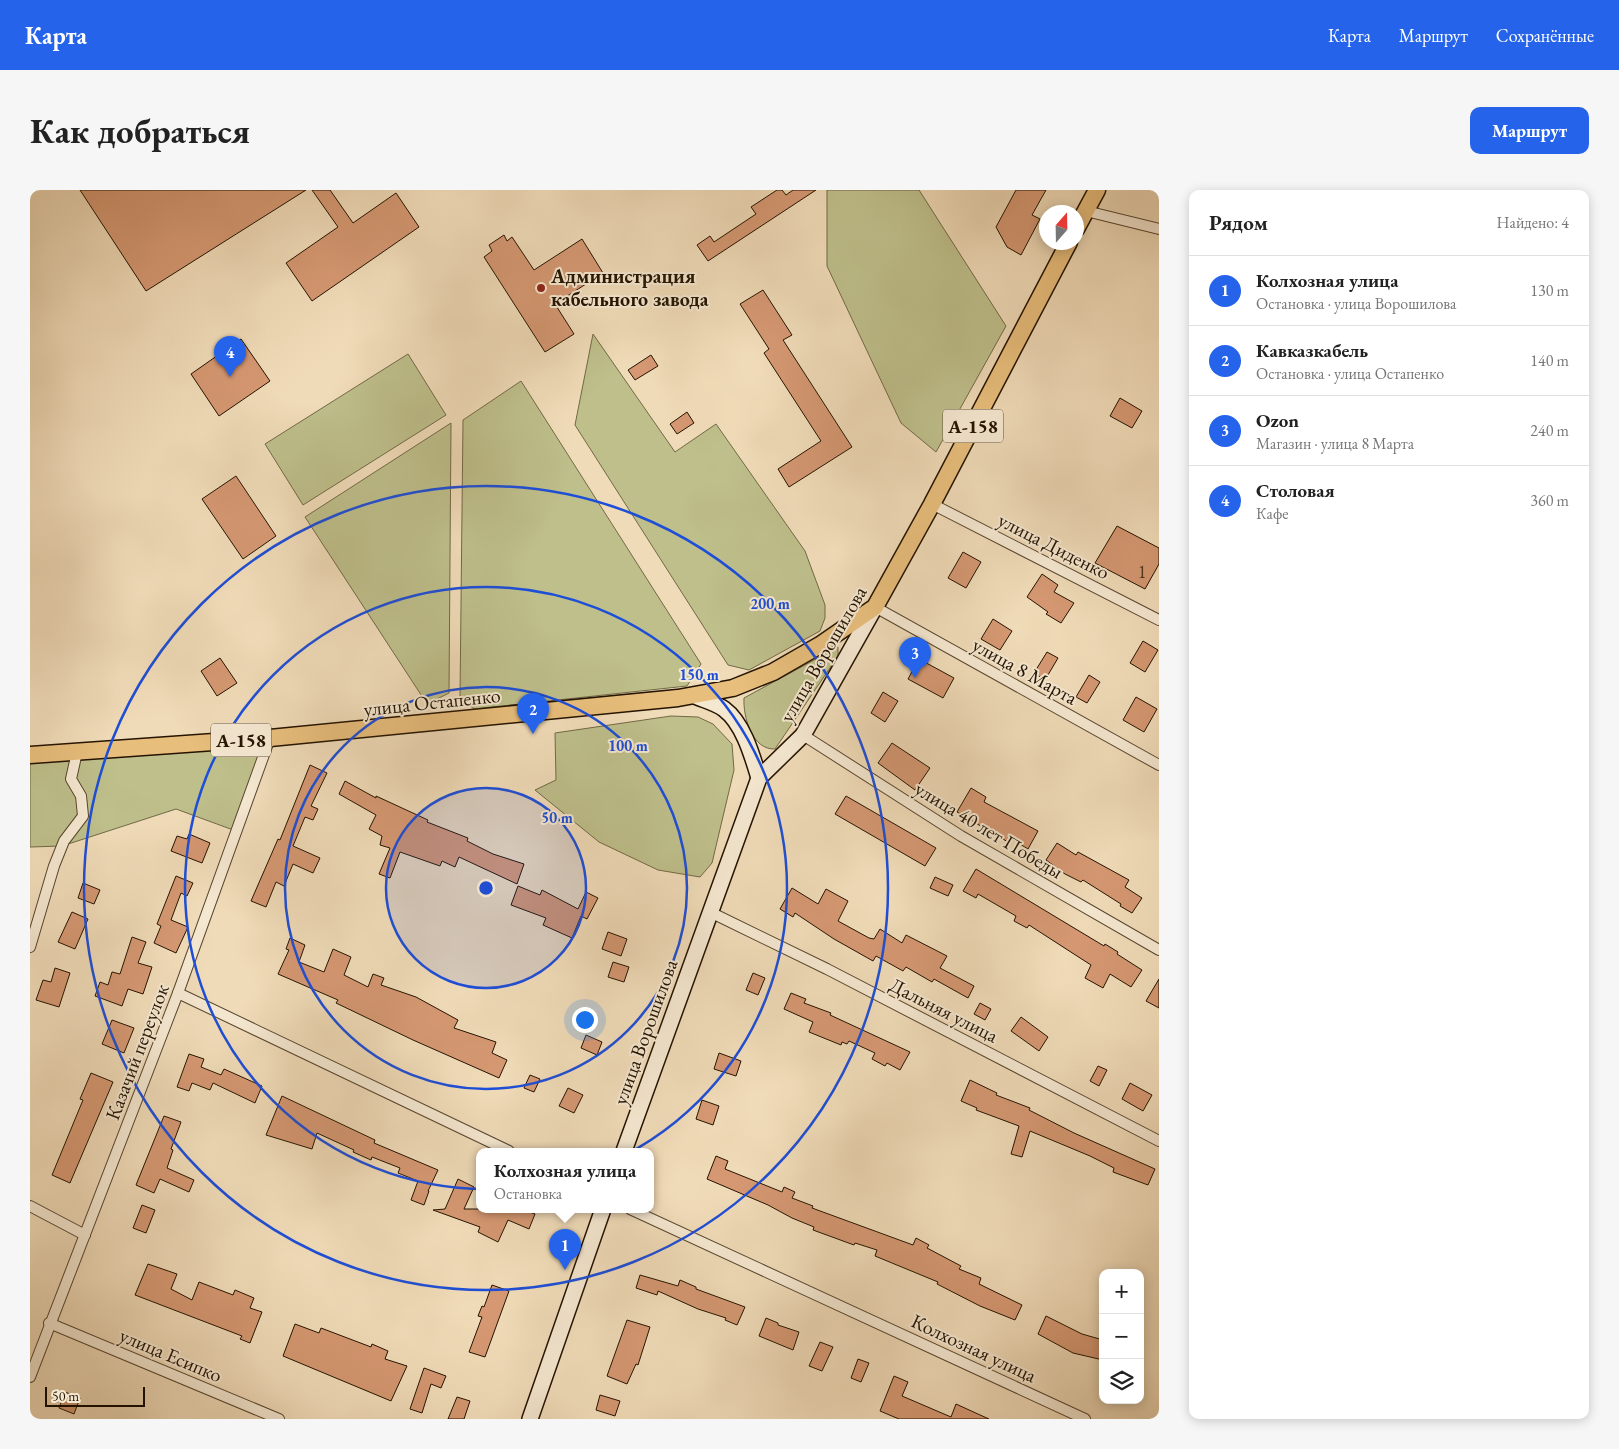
<!DOCTYPE html>
<html lang="ru">
<head>
<meta charset="utf-8">
<style>
	:root { --surface:#fff; --page:#f6f6f6; --text:#222; --muted:#767676; --line:#e0e0e0; --accent:#2563eb }
	body { margin:0; font-family:"EB Garamond",serif; background:var(--page); color:var(--text) }
	.controls { position:absolute; right:15px; bottom:15px; display:grid; overflow:hidden; border-radius:10px; box-shadow:0 2px 12px #0003 }
	.controls button { width:45px; height:45px; display:grid; place-items:center; padding:0; border:0; border-bottom:1px solid var(--line); background:var(--surface); color:var(--text); font:25px sans-serif }
	.compass { position:absolute; left:1009px; top:15px; width:45px; height:45px; border-radius:50%; background:var(--surface); box-shadow:0 2px 12px #0003; rotate:20deg }
	.scale { position:absolute; left:15px; bottom:12px; width:100px; box-sizing:border-box; padding-left:5px; border:2px solid #241300; border-top:0; font-size:14px; line-height:18px; white-space:nowrap; color:#241300; -webkit-text-stroke:4px #f5e8d1; paint-order:stroke }
	.you { position:absolute; left:554px; top:829px; width:18px; height:18px; margin:-12px; border:4px solid #fff; border-radius:50%; background:#1a73e8; box-shadow:0 0 0 8px #1a73e833 }
	.badge { display:grid; place-items:center; width:32px; height:32px; border-radius:50%; background:var(--accent); color:#fff; font-size:16px; font-weight:700 }
	.pin { position:absolute; translate:-50% -41px; filter:drop-shadow(0 1px 2px #0008) }
	.pin::after { content:''; position:absolute; top:26px; width:18px; height:15px; background:inherit; clip-path:polygon(0 0,100% 0,50% 100%) }
	.popup { position:absolute; left:446px; top:958px; width:178px; height:65px; box-sizing:border-box; display:grid; place-content:center; border-radius:10px; background:var(--surface); filter:drop-shadow(0 1px 4px #0005); font-size:16px; white-space:nowrap; color:var(--muted) }
	.popup b { font-size:19px; color:var(--text) }
	.popup::after { content:''; position:absolute; left:50%; top:100%; margin-left:-10px; border:10px solid transparent; border-top-color:var(--surface) }
	.list { margin:0; padding:0; list-style:none }
	h2 { display:flex; justify-content:space-between; align-items:center; height:65px; margin:0; padding:0 20px; font-size:21px }
	h2 small { font-size:16px; font-weight:400; color:var(--muted) }
	.list li { display:grid; grid-template-columns:32px 1fr auto; gap:15px; align-items:center; box-sizing:border-box; height:70px; padding:0 20px; border-top:1px solid var(--line) }
	.list b { display:block; font-size:19px; white-space:nowrap }
	.list p { margin:0; font-size:16px; white-space:nowrap; color:var(--muted) }
	.list em { font-size:16px; font-style:normal; color:var(--muted) }
	.icon { flex:none; width:28px; height:28px; fill:none; stroke:currentColor; stroke-width:2; stroke-linecap:round; stroke-linejoin:round }
	.map { position:relative; flex:none; width:1129px; height:1229px; overflow:hidden; border-radius:10px }
	header { display:flex; align-items:center; gap:30px; box-sizing:border-box; height:70px; padding:0 25px; background:var(--accent); color:#fff }
	header strong { font-size:24px }
	nav { display:flex; gap:28px; margin-inline-start:auto; font-size:18px }
	.intro { display:flex; align-items:center; justify-content:space-between; box-sizing:border-box; height:120px; padding:0 30px }
	h1 { margin:0; font-size:35px }
	.button { padding:12px 22px; border-radius:10px; background:var(--accent); color:#fff; font-size:18px; font-weight:700 }
	main { display:flex; gap:30px; padding:0 30px }
	aside { flex:1; background:var(--surface); border-radius:10px; box-shadow:0 2px 12px #0003 }
	.map>svg:first-child { display:block }
</style>
</head>
<body>
<header>
<strong>Карта</strong>
<nav><a>Карта</a><a>Маршрут</a><a>Сохранённые</a></nav>
</header>
<div class="intro"><h1>Как добраться</h1><a class="button">Маршрут</a></div>
<main>
<div class="map">
<svg width="1129" height="1229" viewBox="0 0 1129 1229">
	<rect width="100%" height="100%" fill="#f0dbb8"/>
	<filter id="stains"><feTurbulence type="fractalNoise" baseFrequency=".004" numOctaves="4"/><feColorMatrix values="0 0 0 0 .2 0 0 0 0 .09 0 0 0 0 .02 0 0 0 .5 -.17"/></filter>
	<radialGradient id="worn" r=".72"><stop offset=".6" stop-color="#630" stop-opacity="0"/><stop offset="1" stop-color="#630" stop-opacity=".3"/></radialGradient>
	<g fill="#bebf8b" stroke="#716946">
		<path d="M 797,0 L 889,0 L 976,136 L 906,262 L 871,233 L 797,76 Z"/>
		<path d="M 563,144 L 645,262 L 686,234 L 775,361 L 795,415 L 795,428 L 790,441 L 719,480 L 698,475 L 545,235 Z"/>
		<path d="M 378,164 L 416,225 L 273,315 L 235,254 Z"/>
		<path d="M 491,191 L 671,474 L 657,496 L 444,519 L 430,507 L 433,230 Z"/>
		<path d="M 421,233 L 419,503 L 397,514 L 275,327 Z"/>
		<path d="M 808,457 L 808,466 L 745,559 C 722,560 713,527 714,508 Z"/>
		<path d="M 641,526 L 668,527 L 683,534 L 702,554 L 704,580 L 682,673 L 670,687 L 628,680 L 569,652 L 505,600 L 526,590 L 525,543 Z"/>
		<path d="M 240,548 L 206,641 L 146,619 L 32,656 L 0,657 L 0,565 Z"/>
	</g>
	<g fill="#d59872" stroke="#241300">
		<path d="M 50,0 L 276,0 L 116,101 Z"/>
		<path d="M 282,0 L 300,0 L 323,33 L 366,3 L 389,37 L 282,111 L 256,73 L 308,37 Z"/>
		<path d="M 747,0 L 752,0 L 756,5 L 763,0 L 786,0 L 678,71 L 667,55 L 680,46 L 684,52 L 726,24 L 721,17 Z"/>
		<path d="M 986,0 L 1016,0 L 1002,25 L 1010,29 L 991,65 L 977,57 L 966,37 Z"/>
		<path d="M 474,45 L 477,51 L 482,47 L 504,80 L 552,49 L 573,83 L 525,114 L 544,144 L 515,162 L 454,67 L 462,61 L 459,55 Z"/>
		<path d="M 733,100 L 762,145 L 753,150 L 822,257 L 759,297 L 748,279 L 791,251 L 734,163 L 739,159 L 710,114 Z"/>
		<path d="M 211,149 L 240,191 L 189,226 L 161,184 Z"/>
		<path d="M 621,165 L 628,176 L 605,190 L 598,180 Z"/>
		<path d="M 1090,208 L 1112,221 L 1102,238 L 1080,226 Z"/>
		<path d="M 657,222 L 664,233 L 647,244 L 640,234 Z"/>
		<path d="M 206,286 L 246,346 L 213,369 L 172,309 Z"/>
		<path d="M 1087,336 L 1129,358 L 1129,374 L 1115,399 L 1065,373 Z"/>
		<path d="M 933,362 L 951,372 L 936,398 L 918,388 Z"/>
		<path d="M 1012,384 L 1028,395 L 1024,402 L 1044,413 L 1031,433 L 1016,424 L 1018,422 L 997,407 Z"/>
		<path d="M 963,429 L 982,441 L 970,460 L 951,449 Z"/>
		<path d="M 1113,451 L 1128,460 L 1115,482 L 1100,473 Z"/>
		<path d="M 1017,462 L 1028,468 L 1015,490 L 1004,483 Z"/>
		<path d="M 190,468 L 207,493 L 187,506 L 171,481 Z"/>
		<path d="M 889,469 L 924,488 L 913,508 L 878,489 Z"/>
		<path d="M 1059,485 L 1070,492 L 1057,513 L 1046,507 Z"/>
		<path d="M 853,502 L 868,511 L 855,532 L 841,523 Z"/>
		<path d="M 1106,507 L 1127,519 L 1114,542 L 1093,530 Z"/>
		<path d="M 862,553 L 900,578 L 885,600 L 848,573 Z"/>
		<path d="M 280,575 L 297,583 L 281,616 L 288,619 L 283,630 L 275,627 L 263,656 L 290,668 L 283,683 L 263,674 L 254,696 L 246,692 L 236,717 L 221,711 L 248,649 L 250,650 Z"/>
		<path d="M 315,591 L 346,608 L 346,606 L 398,630 L 397,632 L 438,648 L 437,651 L 463,664 L 494,674 L 487,694 L 429,667 L 425,677 L 412,671 L 410,676 L 370,662 L 360,688 L 349,684 L 360,658 L 350,655 L 352,646 L 339,639 L 346,625 L 309,604 Z"/>
		<path d="M 941,598 L 956,607 L 954,612 L 1008,641 L 998,659 L 980,648 L 978,652 L 927,622 Z"/>
		<path d="M 816,606 L 906,658 L 895,676 L 805,624 Z"/>
		<path d="M 159,644 L 180,653 L 172,673 L 141,661 L 147,646 L 157,649 Z"/>
		<path d="M 1027,653 L 1046,665 L 1048,662 L 1099,690 L 1095,697 L 1112,708 L 1102,723 L 1090,716 L 1091,714 L 1053,690 L 1051,692 L 1035,684 L 1016,670 Z"/>
		<path d="M 946,679 L 1074,756 L 1075,754 L 1088,762 L 1087,764 L 1112,780 L 1101,797 L 1080,784 L 1073,798 L 1055,788 L 1061,775 L 999,735 L 997,738 L 984,731 L 986,726 L 948,704 L 946,708 L 933,701 Z"/>
		<path d="M 146,686 L 163,693 L 157,706 L 151,703 L 141,730 L 158,737 L 146,763 L 124,753 L 131,736 L 127,734 Z"/>
		<path d="M 905,687 L 923,695 L 918,706 L 900,698 Z"/>
		<path d="M 53,693 L 70,700 L 64,714 L 48,708 Z"/>
		<path d="M 488,696 L 510,705 L 512,700 L 548,719 L 556,702 L 568,708 L 557,729 L 551,726 L 542,748 L 513,735 L 516,728 L 481,715 Z"/>
		<path d="M 762,698 L 788,714 L 796,699 L 818,711 L 808,731 L 839,748 L 844,749 L 850,739 L 872,753 L 876,745 L 917,766 L 910,778 L 944,796 L 938,808 L 904,789 L 902,792 L 876,777 L 873,781 L 846,766 L 843,771 L 804,749 L 765,723 L 763,727 L 750,719 Z"/>
		<path d="M 42,722 L 58,729 L 45,759 L 28,752 Z"/>
		<path d="M 578,742 L 597,749 L 591,766 L 572,759 Z"/>
		<path d="M 102,747 L 116,752 L 108,773 L 122,777 L 113,804 L 98,799 L 92,816 L 65,806 L 70,792 L 78,795 L 82,782 L 90,784 Z"/>
		<path d="M 260,748 L 275,755 L 269,772 L 294,782 L 303,759 L 321,767 L 314,785 L 338,797 L 343,784 L 354,788 L 351,795 L 386,807 L 428,830 L 424,838 L 466,852 L 462,863 L 477,870 L 469,888 L 383,850 L 306,813 L 308,810 L 248,784 L 259,760 L 256,759 Z"/>
		<path d="M 583,772 L 599,777 L 594,792 L 578,787 Z"/>
		<path d="M 25,778 L 40,783 L 29,817 L 6,810 L 13,790 L 21,792 Z"/>
		<path d="M 723,783 L 735,788 L 728,805 L 716,800 Z"/>
		<path d="M 1129,789 L 1129,818 L 1116,811 Z"/>
		<path d="M 761,803 L 776,809 L 774,813 L 801,823 L 800,825 L 880,862 L 870,880 L 857,873 L 855,876 L 842,869 L 845,863 L 819,851 L 817,854 L 812,852 L 811,855 L 779,842 L 783,832 L 754,819 Z"/>
		<path d="M 950,813 L 961,819 L 955,830 L 944,824 Z"/>
		<path d="M 991,827 L 1018,847 L 1009,861 L 981,841 Z"/>
		<path d="M 82,830 L 104,838 L 94,863 L 72,854 Z"/>
		<path d="M 556,845 L 572,852 L 567,865 L 551,858 Z"/>
		<path d="M 689,863 L 711,871 L 706,886 L 684,879 Z"/>
		<path d="M 159,864 L 174,869 L 171,877 L 191,885 L 194,879 L 232,896 L 225,913 L 183,893 L 180,900 L 162,893 L 159,901 L 147,897 Z"/>
		<path d="M 1068,876 L 1077,880 L 1069,896 L 1060,891 Z"/>
		<path d="M 61,883 L 83,892 L 40,993 L 22,985 L 53,910 L 50,909 Z"/>
		<path d="M 500,885 L 510,889 L 504,902 L 494,898 Z"/>
		<path d="M 940,890 L 967,903 L 966,905 L 1000,918 L 999,920 L 1044,943 L 1125,979 L 1118,995 L 1083,982 L 1084,978 L 1060,966 L 1000,941 L 992,967 L 981,964 L 989,936 L 946,920 L 947,918 L 931,911 Z"/>
		<path d="M 1100,893 L 1122,905 L 1113,921 L 1092,909 Z"/>
		<path d="M 538,898 L 553,905 L 544,923 L 529,916 Z"/>
		<path d="M 252,906 L 345,950 L 344,953 L 408,980 L 398,1001 L 399,1001 L 394,1015 L 381,1010 L 388,991 L 368,983 L 370,978 L 342,967 L 341,970 L 323,962 L 324,960 L 287,943 L 282,959 L 236,945 Z"/>
		<path d="M 672,910 L 689,916 L 683,935 L 666,929 Z"/>
		<path d="M 134,926 L 151,932 L 141,959 L 143,960 L 137,978 L 164,990 L 159,1002 L 130,989 L 124,1003 L 106,995 Z"/>
		<path d="M 686,966 L 698,971 L 695,979 L 752,1002 L 754,997 L 765,1002 L 762,1008 L 783,1016 L 782,1018 L 883,1055 L 886,1048 L 899,1055 L 897,1058 L 931,1076 L 929,1079 L 951,1088 L 949,1094 L 992,1115 L 985,1130 L 950,1116 L 907,1094 L 908,1092 L 845,1066 L 847,1060 L 825,1053 L 824,1055 L 783,1040 L 784,1037 L 762,1028 L 738,1015 L 677,989 Z"/>
		<path d="M 428,989 L 444,997 L 434,1019 L 492,1019 L 505,1024 L 499,1039 L 478,1030 L 468,1052 L 448,1042 L 450,1037 L 403,1020 L 415,1019 Z"/>
		<path d="M 112,1015 L 125,1020 L 116,1043 L 103,1038 Z"/>
		<path d="M 118,1074 L 147,1084 L 141,1099 L 162,1110 L 169,1092 L 203,1105 L 205,1100 L 224,1108 L 220,1118 L 232,1122 L 220,1153 L 210,1149 L 212,1146 L 105,1105 Z"/>
		<path d="M 610,1085 L 648,1096 L 650,1090 L 666,1097 L 666,1099 L 715,1117 L 707,1135 L 695,1130 L 696,1128 L 668,1119 L 628,1101 L 627,1105 L 606,1098 Z"/>
		<path d="M 462,1095 L 479,1101 L 455,1167 L 439,1162 L 452,1127 L 448,1126 L 452,1116 L 454,1117 Z"/>
		<path d="M 1016,1126 L 1052,1144 L 1073,1150 L 1073,1170 L 1043,1163 L 1008,1144 Z"/>
		<path d="M 736,1128 L 748,1133 L 748,1135 L 769,1142 L 763,1160 L 729,1146 Z"/>
		<path d="M 597,1130 L 620,1137 L 608,1175 L 606,1174 L 597,1194 L 577,1186 Z"/>
		<path d="M 265,1134 L 289,1143 L 291,1138 L 341,1157 L 342,1154 L 358,1161 L 355,1169 L 377,1176 L 361,1211 L 253,1166 Z"/>
		<path d="M 790,1152 L 803,1157 L 792,1181 L 779,1176 Z"/>
		<path d="M 828,1169 L 839,1173 L 831,1192 L 821,1188 Z"/>
		<path d="M 394,1178 L 416,1186 L 411,1198 L 401,1194 L 392,1223 L 380,1219 Z"/>
		<path d="M 864,1186 L 878,1192 L 872,1206 L 921,1227 L 926,1214 L 959,1229 L 869,1229 L 850,1221 Z"/>
		<path d="M 35,1202 L 50,1208 L 44,1224 L 29,1218 Z"/>
		<path d="M 570,1205 L 590,1211 L 585,1226 L 566,1220 Z"/>
		<path d="M 427,1207 L 440,1211 L 434,1229 L 418,1229 Z"/>
	</g>
	<g fill="none" stroke-linecap="round" stroke-linejoin="round">
		<g stroke="#57452e" stroke-width="12">
			<g id="street">
				<path d="M 1056,21 L 1129,39"/>
				<path d="M 902,314 L 1129,430"/>
				<path d="M 845,417 L 1129,575"/>
				<path d="M 773,545 L 931,646 L 1129,760"/>
				<path d="M 682,723 L 797,779 L 1129,951"/>
				<path d="M 0,757 L 24,676 L 34,651 L 53,626 L 51,606 L 41,589 L 47,562"/>
				<path d="M 148,803 L 479,961"/>
				<path d="M 0,1016 L 55,1045"/>
				<path d="M 600,1019 L 1055,1229"/>
				<path d="M 19,1133 L 249,1229"/>
				<path d="M 0,1187 L 148,803 L 240,548"/>
			</g>
		</g>
		<g stroke="#241300" stroke-width="18">
			<g id="secondary">
				<path d="M 665,506 C 674,510 686,513 694,519 C 713,533 722,565 729,588"/>
				<path d="M 594,961 L 729,588 L 773,545 L 845,417"/>
				<path d="M 500,1229 L 573,1019"/>
			</g>
		</g>
		<g stroke="#241300" stroke-width="19">
			<g id="primary">
				<path d="M 1046,39 L 1067,0"/>
				<path d="M 0,565 L 240,548 L 648,508 L 703,498 L 743,482 L 790,455 L 845,417 L 902,314 L 1039,52"/>
			</g>
		</g>
		<use href="#street" stroke="#f5e8d1" stroke-width="10"/>
		<use href="#secondary" stroke="#f5e8d1" stroke-width="15"/>
		<use href="#primary" stroke="#e8be7c" stroke-width="16"/>
	</g>
	<circle cx="456" cy="698" r="100" fill="#1d4ed8" fill-opacity=".12"/>
	<g fill="none" stroke="#1d4ed8" stroke-width="2.5">
		<circle cx="456" cy="698" r="100"/>
		<circle cx="456" cy="698" r="201"/>
		<circle cx="456" cy="698" r="301"/>
		<circle cx="456" cy="698" r="402"/>
	</g>
	<circle fill="#8f2418" stroke="#f5e8d1" stroke-width="2" cx="511" cy="98" r="5"/>
	<g text-anchor="middle" dominant-baseline="central" stroke-width="4" stroke-linejoin="round" paint-order="stroke">
		<g font-size="18" fill="#50341c">
			<text x="1112" y="381">1</text>
		</g>
		<g fill="#f5e8d1" stroke="#63533f" stroke-width="1">
			<rect x="913" y="219.5" width="60" height="33" rx="4"/>
			<rect x="181" y="533.5" width="60" height="33" rx="4"/>
		</g>
		<g font-size="19" font-weight="bold" fill="#241300">
			<text x="943" y="236">А-158</text>
			<text x="211" y="550">А-158</text>
		</g>
		<g font-size="20" font-weight="bold" fill="#241300" stroke="#f5e8d1" text-anchor="start">
			<text x="521" y="86">Администрация<tspan x="521" dy="23">кабельного завода</tspan></text>
		</g>
		<g font-size="20" fill="#241300" stroke="#f5e8d1">
			<text transform="translate(1024 356) rotate(27)">улица Диденко</text>
			<text transform="translate(793 464) rotate(-60)">улица Ворошилова</text>
			<text transform="translate(995 481) rotate(29)">улица 8 Марта</text>
			<text transform="translate(402 512) rotate(-6)">улица Остапенко</text>
			<text transform="translate(959 640) rotate(31)">улица 40 лет Победы</text>
			<text transform="translate(914 820) rotate(27)">Дальняя улица</text>
			<text transform="translate(615 842) rotate(-70)">улица Ворошилова</text>
			<text transform="translate(107 862) rotate(-69)">Казачий переулок</text>
			<text transform="translate(944 1158) rotate(25)">Колхозная улица</text>
			<text transform="translate(141 1165) rotate(23)">улица Есипко</text>
		</g>
	</g>
	<circle cx="456" cy="698" r="8" fill="#1d4ed8" stroke="#f5e8d1" stroke-width="2.5"/>
	<g font-size="15" text-anchor="middle" font-weight="bold" fill="#1d4ed8" stroke="#f5e8d1" stroke-width="4" stroke-linejoin="round" paint-order="stroke">
		<text x="740" y="419">200 m</text>
		<text x="669" y="490">150 m</text>
		<text x="598" y="561">100 m</text>
		<text x="527" y="633">50 m</text>
	</g>
	<rect width="100%" height="100%" filter="url(#stains)"/>
	<rect width="100%" height="100%" fill="url(#worn)"/>
</svg>
<div class="controls">
<button>+</button>
<button>−</button>
<button><svg class="icon" aria-label="layers" viewBox="0 0 24 24"><path d="M12 4l9 5-9 5-9-5zM3 14l9 5 9-5"/></svg></button>
</div>
<svg class="compass" viewBox="-18 -18 36 36"><path d="M0-13l5 13h-10z" fill="#e53935"/><path d="M0 13l5-13h-10z" fill="#767676"/></svg>
<div class="scale">50 m</div>
<div class="you"></div>
<div class="pin badge" style="left:535px;top:1080px">1</div>
<div class="popup"><b>Колхозная улица</b>Остановка</div>
<div class="pin badge" style="left:503px;top:544px">2</div>
<div class="pin badge" style="left:885px;top:488px">3</div>
<div class="pin badge" style="left:200px;top:187px">4</div>
</div>
<aside>
<h2>Рядом<small>Найдено: 4</small></h2>
<ul class="list">
<li><span class="badge">1</span><div><b>Колхозная улица</b><p>Остановка · улица Ворошилова</p></div><em>130 m</em></li>
<li><span class="badge">2</span><div><b>Кавказкабель</b><p>Остановка · улица Остапенко</p></div><em>140 m</em></li>
<li><span class="badge">3</span><div><b>Ozon</b><p>Магазин · улица 8 Марта</p></div><em>240 m</em></li>
<li><span class="badge">4</span><div><b>Столовая</b><p>Кафе</p></div><em>360 m</em></li>
</ul>
</aside>
</main>
</body>
</html>
